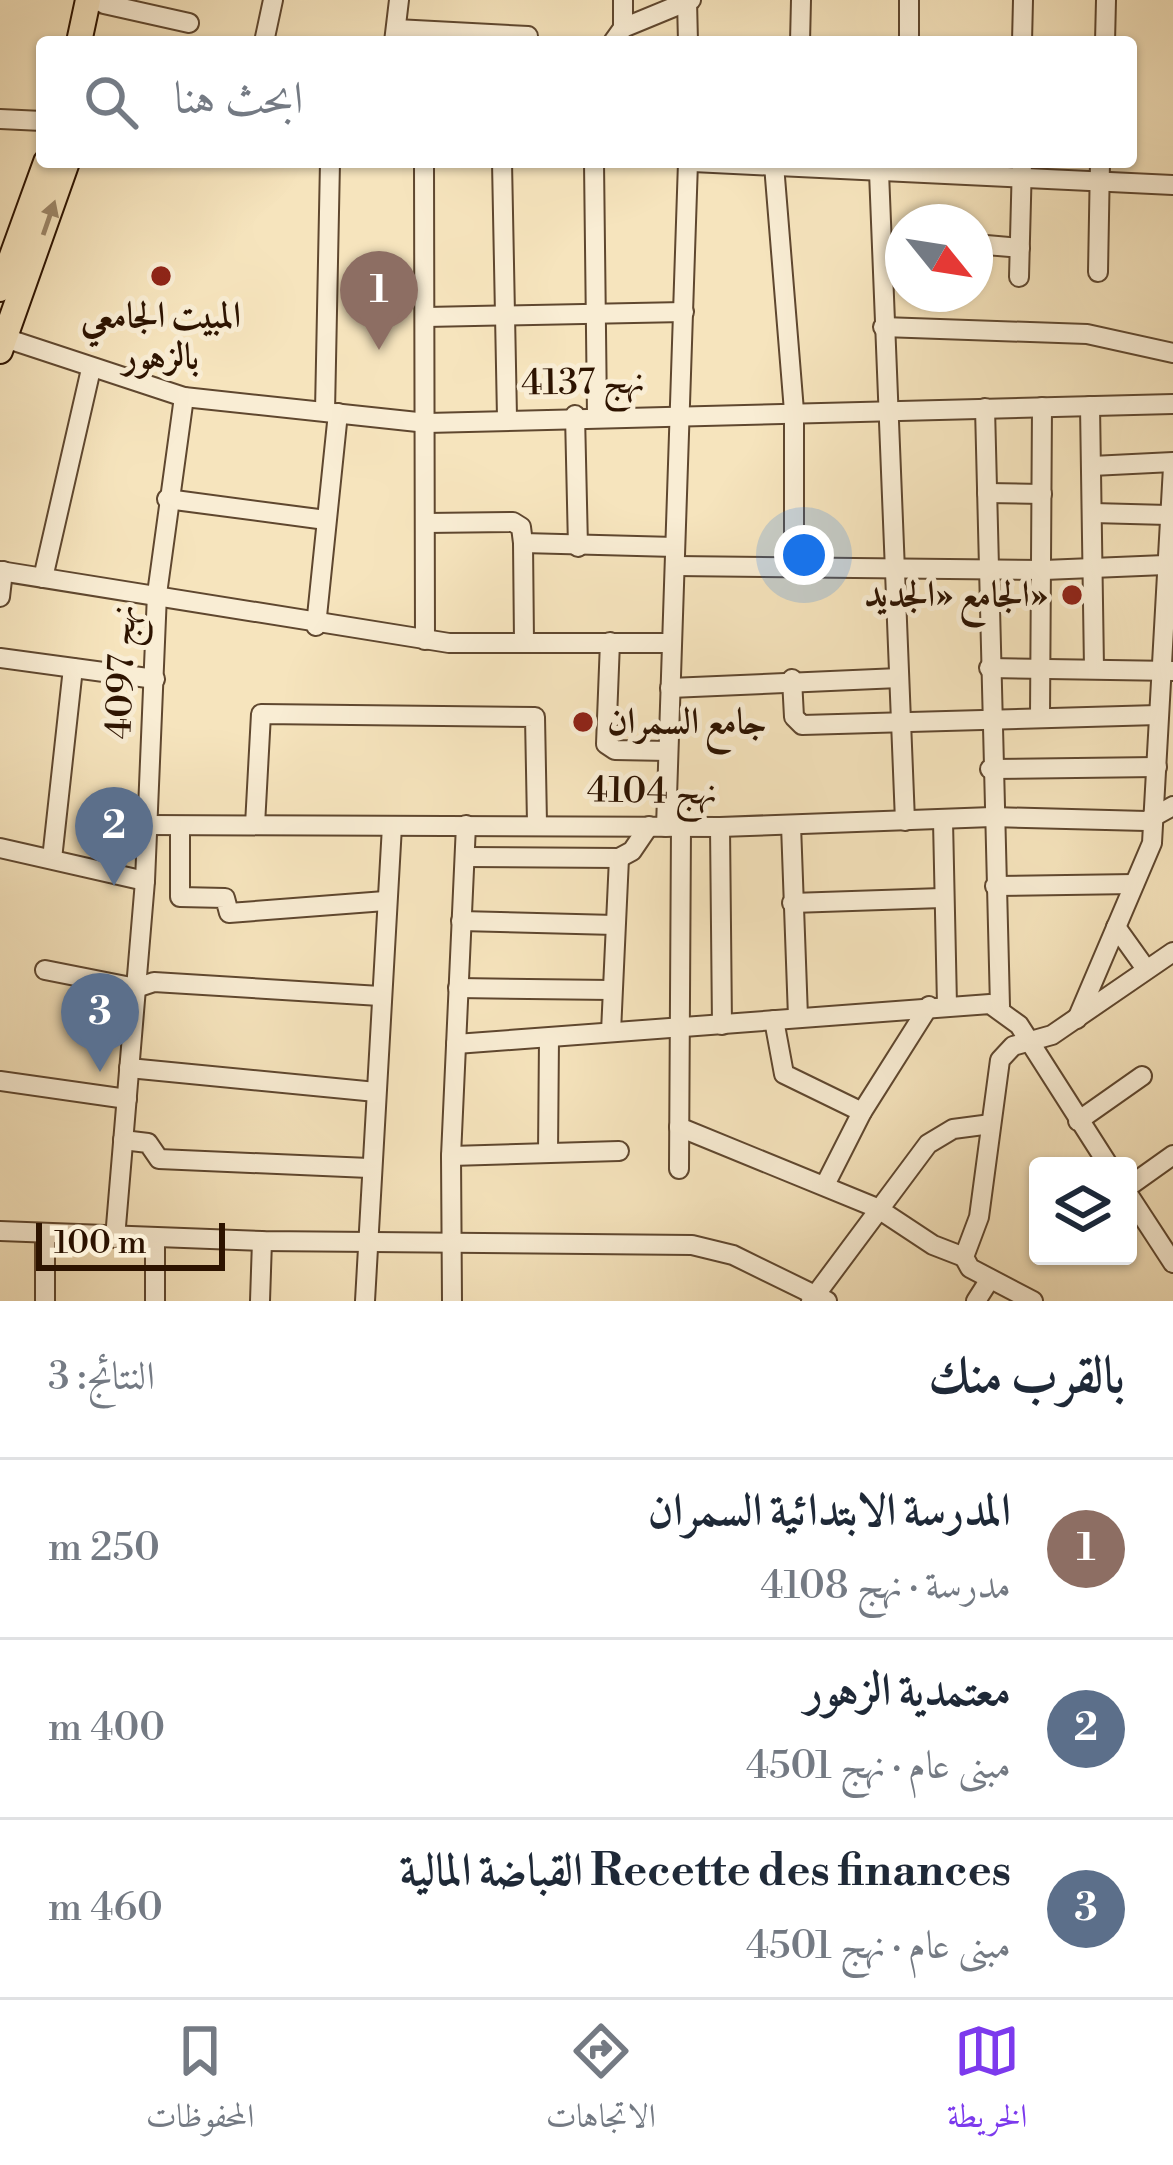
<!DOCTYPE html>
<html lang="ar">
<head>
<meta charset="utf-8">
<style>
	:root { --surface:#fff; --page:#f6f6f7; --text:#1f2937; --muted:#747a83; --line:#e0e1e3; --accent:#7c3aed }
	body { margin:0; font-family:"Libre Bodoni",Amiri,serif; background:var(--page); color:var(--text); direction:rtl }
	.controls { position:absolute; right:36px; bottom:36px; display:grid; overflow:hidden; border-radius:12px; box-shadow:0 3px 9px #0004 }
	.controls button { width:108px; height:108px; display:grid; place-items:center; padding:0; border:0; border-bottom:3px solid var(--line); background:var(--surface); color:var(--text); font:60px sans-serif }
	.compass { position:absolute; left:885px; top:204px; width:108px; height:108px; border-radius:50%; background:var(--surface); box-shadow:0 3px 9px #0004; rotate:120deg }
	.scale { position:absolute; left:36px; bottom:30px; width:189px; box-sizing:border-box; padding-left:12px; border:6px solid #2d1300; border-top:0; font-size:33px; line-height:42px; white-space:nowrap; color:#2d1300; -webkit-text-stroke:9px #f9edd4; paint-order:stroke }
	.you { position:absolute; left:804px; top:555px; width:42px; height:42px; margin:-30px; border:9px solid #fff; border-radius:50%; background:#1a73e8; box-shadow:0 0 0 18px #1a73e833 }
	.badge { display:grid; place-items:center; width:78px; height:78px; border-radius:50%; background:var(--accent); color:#fff; font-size:39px; font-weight:700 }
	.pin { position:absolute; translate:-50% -99px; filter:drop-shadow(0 3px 6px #0008) }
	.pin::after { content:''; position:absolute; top:63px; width:42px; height:36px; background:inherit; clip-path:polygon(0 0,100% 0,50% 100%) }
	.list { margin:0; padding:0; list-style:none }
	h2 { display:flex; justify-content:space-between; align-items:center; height:156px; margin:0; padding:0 48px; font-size:51px }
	h2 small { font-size:39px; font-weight:400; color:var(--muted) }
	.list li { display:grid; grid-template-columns:78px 1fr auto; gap:36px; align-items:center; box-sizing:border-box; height:180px; padding:0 48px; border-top:3px solid var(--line) }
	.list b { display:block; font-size:45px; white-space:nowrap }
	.list p { margin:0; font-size:39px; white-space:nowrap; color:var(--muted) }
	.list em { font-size:39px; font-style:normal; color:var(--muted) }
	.icon { flex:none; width:66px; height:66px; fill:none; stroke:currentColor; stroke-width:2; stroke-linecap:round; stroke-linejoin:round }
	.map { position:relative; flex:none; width:1173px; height:1301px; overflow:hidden; direction:ltr }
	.search { position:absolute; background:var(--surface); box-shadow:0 3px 9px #0004; left:36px; right:36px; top:36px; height:132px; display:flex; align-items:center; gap:30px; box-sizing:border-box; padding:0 42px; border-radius:12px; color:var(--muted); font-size:45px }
	.sheet { height:696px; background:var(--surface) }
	nav { display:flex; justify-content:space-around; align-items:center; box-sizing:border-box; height:168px; border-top:3px solid var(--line); background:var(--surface); font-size:33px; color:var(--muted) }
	nav a { display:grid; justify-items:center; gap:6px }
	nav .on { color:var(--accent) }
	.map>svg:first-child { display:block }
</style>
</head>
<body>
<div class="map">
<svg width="1173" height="1301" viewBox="0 0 1173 1301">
	<rect width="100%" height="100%" fill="#f6e4bd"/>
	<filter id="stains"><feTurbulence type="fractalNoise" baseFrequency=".00167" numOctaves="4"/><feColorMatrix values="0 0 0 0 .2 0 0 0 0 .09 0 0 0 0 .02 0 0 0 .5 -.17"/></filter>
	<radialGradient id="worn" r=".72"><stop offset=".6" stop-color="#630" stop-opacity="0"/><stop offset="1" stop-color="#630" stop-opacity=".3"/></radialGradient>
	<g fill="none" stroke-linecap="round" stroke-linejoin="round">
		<g stroke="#5f472f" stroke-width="22">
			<g id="minor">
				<path d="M 623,0 L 623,28"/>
				<path d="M 687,1 L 688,42"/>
				<path d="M 104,4 L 189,23"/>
				<path d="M 396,29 L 528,36"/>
				<path d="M 264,42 L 273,0"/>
				<path d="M 394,42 L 399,0"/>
				<path d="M 613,42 L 623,28 L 691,0"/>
				<path d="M 800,42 L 801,0"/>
				<path d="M 909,42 L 909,0"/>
				<path d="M 1022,42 L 1023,0"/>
				<path d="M 1105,42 L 1106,0"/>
				<path d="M 0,119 L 42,121"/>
				<path d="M 424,162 L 425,640"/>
				<path d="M 502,162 L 507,417"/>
				<path d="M 594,162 L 597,415"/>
				<path d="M 693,162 L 1173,185"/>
				<path d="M 774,165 L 794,411 L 794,567"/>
				<path d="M 879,172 L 905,821"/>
				<path d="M 975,244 L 1020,248"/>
				<path d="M 1098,272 L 1100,162"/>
				<path d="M 1019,277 L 1022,162"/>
				<path d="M 426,317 L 684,312"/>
				<path d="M 883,327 L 1087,334 L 1173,353"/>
				<path d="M 5,338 L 184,397 L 427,423 L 1173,404"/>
				<path d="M 1090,406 L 1094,668"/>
				<path d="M 985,408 L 1000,1006"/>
				<path d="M 325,411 L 330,162"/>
				<path d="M 575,415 L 578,547"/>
				<path d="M 1092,466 L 1173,462"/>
				<path d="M 987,493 L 1042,494"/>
				<path d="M 167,499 L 326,520"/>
				<path d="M 1093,513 L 1168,515"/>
				<path d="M 426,523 L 513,522 L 521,527 L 523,543 L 675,547"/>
				<path d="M 523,543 L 524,642"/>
				<path d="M 676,566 L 1044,570 L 1165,565"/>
				<path d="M 0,571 L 449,643 L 670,643"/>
				<path d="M 43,578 L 91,369"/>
				<path d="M 0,597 L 3,571"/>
				<path d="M 316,626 L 338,413"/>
				<path d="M 610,642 L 606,744 L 615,750 L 668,751"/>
				<path d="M 0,658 L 155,679"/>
				<path d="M 989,668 L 1173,671"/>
				<path d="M 792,679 L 794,717 L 802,725 L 1158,715"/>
				<path d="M 670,688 L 899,678"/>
				<path d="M 1040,717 L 1042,407"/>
				<path d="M 990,769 L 1157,767"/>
				<path d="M 943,821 L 947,1005"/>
				<path d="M 148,825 L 720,827 L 992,817 L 1146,821 L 1173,806"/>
				<path d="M 255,825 L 261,714 L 535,717 L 537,823"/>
				<path d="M 791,825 L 798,1017"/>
				<path d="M 180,826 L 180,897 L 225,898 L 229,913 L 385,901"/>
				<path d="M 666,827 L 688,162"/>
				<path d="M 720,827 L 722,1025"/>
				<path d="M 0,848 L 145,881"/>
				<path d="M 465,857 L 619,858 L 632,851 L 649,826"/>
				<path d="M 52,859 L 73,668"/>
				<path d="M 995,886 L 1134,884"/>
				<path d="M 792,903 L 942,898"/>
				<path d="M 461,921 L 615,925"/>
				<path d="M 1116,927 L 1146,969"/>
				<path d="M 45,970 L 136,988 L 154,982 L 380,996"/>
				<path d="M 458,988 L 611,990"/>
				<path d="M 1077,1019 L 1152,843 L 1173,467"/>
				<path d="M 774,1020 L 784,1074 L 862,1112 L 929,1006"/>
				<path d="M 611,1032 L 619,858"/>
				<path d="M 456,1044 L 990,1004 L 1019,1025 L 1109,1166"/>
				<path d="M 129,1068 L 376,1092"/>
				<path d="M 0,1081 L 127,1099"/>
				<path d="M 1078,1121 L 1142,1076"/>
				<path d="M 679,1127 L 877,1208 L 933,1245 L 964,1257"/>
				<path d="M 123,1140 L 148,1143 L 159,1159 L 369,1168"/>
				<path d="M 548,1153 L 549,1038"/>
				<path d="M 451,1156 L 619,1151"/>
				<path d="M 679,1169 L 681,827"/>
				<path d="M 825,1185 L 862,1112"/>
				<path d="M 1128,1187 L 1173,1155"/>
				<path d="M 1128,1194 L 1173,1263"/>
				<path d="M 0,1231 L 262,1241 L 692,1245 L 733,1255 L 827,1301"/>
				<path d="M 45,1234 L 45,1301"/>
				<path d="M 115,1238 L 145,881 L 157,594 L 184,397"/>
				<path d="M 155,1301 L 155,1239"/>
				<path d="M 260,1301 L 262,1241"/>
				<path d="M 365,1301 L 392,826"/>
				<path d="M 452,1301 L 451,1156 L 466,825"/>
				<path d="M 811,1301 L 928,1144 L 953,1129 L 991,1124"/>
				<path d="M 976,1301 L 990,1279"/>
				<path d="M 1033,1301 L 970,1268 L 964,1257 L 979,1217 L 1000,1060 L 1013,1046 L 1052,1035 L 1173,952"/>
			</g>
		</g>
		<g stroke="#2d1300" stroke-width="28">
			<g id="major">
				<path d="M 79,42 L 88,0"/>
				<path d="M 0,289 L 46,162"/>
				<path d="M 0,351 L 67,162"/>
			</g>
		</g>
		<use href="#minor" stroke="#f9edd4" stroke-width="18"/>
		<use href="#major" stroke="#f6e4bd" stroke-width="24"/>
	</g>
	<defs><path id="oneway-solid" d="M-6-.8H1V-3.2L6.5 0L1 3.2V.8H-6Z" transform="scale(3)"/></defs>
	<use fill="#9c8668" href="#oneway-solid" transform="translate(49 218) rotate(-71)"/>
	<g fill="#8f2418" stroke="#f9edd4" stroke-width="4.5">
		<circle cx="161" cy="276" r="12"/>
		<circle cx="1072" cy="595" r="12"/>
		<circle cx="583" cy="722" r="12"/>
	</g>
	<g text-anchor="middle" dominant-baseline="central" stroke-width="10" stroke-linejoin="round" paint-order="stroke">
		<g font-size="36" font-weight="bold" fill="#2d1300" stroke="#f9edd4">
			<text x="161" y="316">المبيت الجامعي<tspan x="161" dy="41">بالزهور</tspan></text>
			<text x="1048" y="595" text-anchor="end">الجامع «الجديد»</text>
			<text x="607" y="722" text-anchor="start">جامع السمران</text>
		</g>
		<g font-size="36" fill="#2d1300" stroke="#f9edd4">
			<text transform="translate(583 383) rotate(-1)">نهج 4137</text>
			<text transform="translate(122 672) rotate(-88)">نهج 4097</text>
			<text transform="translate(652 792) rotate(1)">نهج 4104</text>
		</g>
	</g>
	<rect width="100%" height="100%" filter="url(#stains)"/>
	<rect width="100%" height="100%" fill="url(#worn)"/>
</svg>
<div class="controls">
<button><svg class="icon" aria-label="layers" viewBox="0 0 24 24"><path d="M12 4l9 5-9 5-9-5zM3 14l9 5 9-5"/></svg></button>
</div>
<svg class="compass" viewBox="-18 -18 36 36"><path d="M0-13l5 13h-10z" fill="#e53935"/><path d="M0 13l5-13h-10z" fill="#747a83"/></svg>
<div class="scale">100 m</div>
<div class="you"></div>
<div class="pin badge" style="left:379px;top:350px;background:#8d6e63">1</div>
<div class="pin badge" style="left:114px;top:886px;background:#5c6f8a">2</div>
<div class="pin badge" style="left:100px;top:1072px;background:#5c6f8a">3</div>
<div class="search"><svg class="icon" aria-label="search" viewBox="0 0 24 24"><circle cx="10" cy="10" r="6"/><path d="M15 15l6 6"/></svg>ابحث هنا</div>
</div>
<section class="sheet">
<h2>بالقرب منك<small>النتائج: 3</small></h2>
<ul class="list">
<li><span class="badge" style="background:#8d6e63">1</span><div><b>المدرسة الابتدائية السمران</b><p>مدرسة · نهج 4108</p></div><em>250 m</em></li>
<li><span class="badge" style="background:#5c6f8a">2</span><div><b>معتمدية الزهور</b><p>مبنى عام · نهج 4501</p></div><em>400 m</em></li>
<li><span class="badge" style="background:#5c6f8a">3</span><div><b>Recette des finances القباضة المالية</b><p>مبنى عام · نهج 4501</p></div><em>460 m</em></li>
</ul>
</section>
<nav>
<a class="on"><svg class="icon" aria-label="map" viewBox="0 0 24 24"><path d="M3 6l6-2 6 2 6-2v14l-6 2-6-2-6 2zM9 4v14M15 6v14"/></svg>الخريطة</a>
<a><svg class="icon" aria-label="directions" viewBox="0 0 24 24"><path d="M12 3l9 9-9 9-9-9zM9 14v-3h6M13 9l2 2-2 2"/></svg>الاتجاهات</a>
<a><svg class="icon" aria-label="saved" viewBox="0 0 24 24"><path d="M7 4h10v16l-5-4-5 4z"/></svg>المحفوظات</a>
</nav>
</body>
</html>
